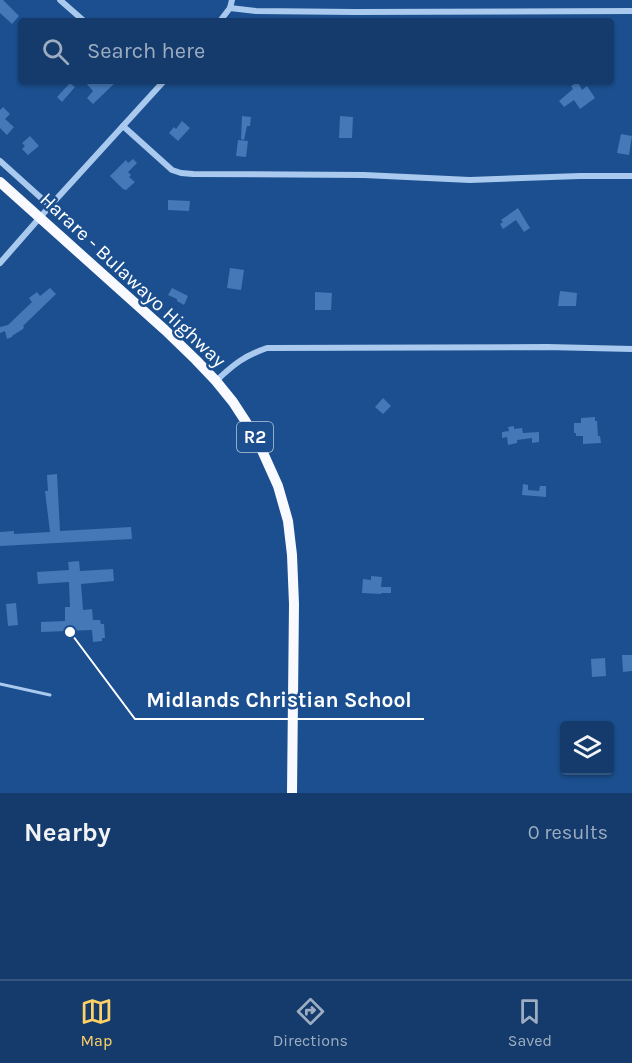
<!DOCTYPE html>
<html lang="en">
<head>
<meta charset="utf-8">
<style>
	:root { --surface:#143b6b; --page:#214673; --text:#f1f3f6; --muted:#9dadc1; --line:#33557e; --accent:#ffd166 }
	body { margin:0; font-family:Karla,sans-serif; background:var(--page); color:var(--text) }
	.controls { position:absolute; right:18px; bottom:18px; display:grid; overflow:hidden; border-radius:6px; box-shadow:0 2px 4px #0004 }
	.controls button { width:54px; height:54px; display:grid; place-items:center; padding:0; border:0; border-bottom:2px solid var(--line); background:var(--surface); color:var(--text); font:30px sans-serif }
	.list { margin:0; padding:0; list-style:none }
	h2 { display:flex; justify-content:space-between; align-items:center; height:78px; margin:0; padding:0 24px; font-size:26px }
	h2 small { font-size:20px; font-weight:400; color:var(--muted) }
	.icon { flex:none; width:33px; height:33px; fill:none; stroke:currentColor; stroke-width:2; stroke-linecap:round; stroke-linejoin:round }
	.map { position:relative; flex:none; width:632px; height:793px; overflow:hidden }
	.search { position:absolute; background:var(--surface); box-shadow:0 2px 4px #0004; left:18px; right:18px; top:18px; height:66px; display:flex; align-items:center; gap:15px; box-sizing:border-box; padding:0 21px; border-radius:6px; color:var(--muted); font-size:22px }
	.sheet { height:186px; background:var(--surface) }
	nav { display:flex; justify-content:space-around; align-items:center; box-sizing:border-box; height:84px; border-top:2px solid var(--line); background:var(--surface); font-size:16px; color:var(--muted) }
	nav a { display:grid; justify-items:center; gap:3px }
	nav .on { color:var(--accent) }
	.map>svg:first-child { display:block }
</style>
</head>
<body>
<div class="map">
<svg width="632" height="793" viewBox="0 0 632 793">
	<rect width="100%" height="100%" fill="#1b4f8f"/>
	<g fill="#4478b7">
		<path d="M 0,0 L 3,0 L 19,16 L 12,24 L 0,13 Z"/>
		<path d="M 84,81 L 117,81 L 93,104 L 87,98 L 93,91 Z"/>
		<path d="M 578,82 L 582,90 L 587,86 L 595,98 L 580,109 L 574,100 L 564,107 L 559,101 L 573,89 L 571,86 Z"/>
		<path d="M 70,83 L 75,87 L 62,102 L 57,97 Z"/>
		<path d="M 3,107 L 10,114 L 5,119 L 14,127 L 7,135 L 0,128 L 0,110 Z"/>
		<path d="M 242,116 L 251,117 L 250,126 L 247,126 L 244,140 L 241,139 Z"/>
		<path d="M 340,116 L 353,117 L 352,138 L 339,138 Z"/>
		<path d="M 182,121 L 190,128 L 178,141 L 169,133 L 174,127 L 176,129 Z"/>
		<path d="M 621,134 L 632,136 L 629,155 L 617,153 Z"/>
		<path d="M 30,136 L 39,146 L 28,155 L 22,149 L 25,146 L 22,143 Z"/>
		<path d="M 238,140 L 248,141 L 246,157 L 236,156 Z"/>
		<path d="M 133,159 L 137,163 L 128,172 L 131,175 L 129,177 L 135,182 L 126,190 L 123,189 L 110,176 L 126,160 L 128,163 Z"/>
		<path d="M 168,200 L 190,201 L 189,211 L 168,210 Z"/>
		<path d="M 518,208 L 530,228 L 524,232 L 516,220 L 503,229 L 500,224 L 503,222 L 501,220 Z"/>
		<path d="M 230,268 L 244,270 L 241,290 L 227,288 Z"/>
		<path d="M 50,288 L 56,294 L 23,326 L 24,327 L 23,329 L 12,336 L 12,337 L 7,339 L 5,331 L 0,333 L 0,327 L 8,325 L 32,302 L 29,298 L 37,292 L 40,296 Z"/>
		<path d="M 172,288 L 188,296 L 184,305 L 177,301 L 177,299 L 168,295 Z"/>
		<path d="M 560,291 L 577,293 L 576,306 L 558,306 Z"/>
		<path d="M 315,292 L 332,293 L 331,310 L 315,310 Z"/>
		<path d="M 383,398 L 391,406 L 383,414 L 375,407 Z"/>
		<path d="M 595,417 L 595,421 L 597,421 L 598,436 L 600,436 L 601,443 L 583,444 L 583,436 L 576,436 L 576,433 L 574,433 L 574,423 L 581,423 L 581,418 Z"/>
		<path d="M 514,426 L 514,429 L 522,428 L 523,433 L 539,432 L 539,442 L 532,443 L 532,438 L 517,440 L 517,443 L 508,445 L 507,437 L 502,438 L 502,432 L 509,431 L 508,427 Z"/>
		<path d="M 57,474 L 60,531 L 131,527 L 132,539 L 0,546 L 0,532 L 14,531 L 14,534 L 50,532 L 45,491 L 48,491 L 47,475 Z"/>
		<path d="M 523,484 L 528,485 L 528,490 L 539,491 L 540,486 L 546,486 L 546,497 L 522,495 Z"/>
		<path d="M 79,561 L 80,571 L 113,569 L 114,581 L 81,584 L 83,610 L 92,609 L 93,620 L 100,620 L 101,624 L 104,624 L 105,638 L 102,638 L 102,641 L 93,642 L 92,630 L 41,632 L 41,622 L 65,621 L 65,607 L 70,607 L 69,582 L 38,584 L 37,572 L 69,570 L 68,562 Z"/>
		<path d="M 371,576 L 382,577 L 381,587 L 391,587 L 391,593 L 381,593 L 381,594 L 362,593 L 363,579 L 371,580 Z"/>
		<path d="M 16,603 L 18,625 L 8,626 L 6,604 Z"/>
		<path d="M 622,655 L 632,655 L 632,671 L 623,672 Z"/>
		<path d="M 605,658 L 606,676 L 592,677 L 591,659 Z"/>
	</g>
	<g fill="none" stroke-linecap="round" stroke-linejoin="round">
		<path stroke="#a9c9ee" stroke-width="3" d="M 0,684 L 50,695"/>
		<g stroke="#a9c9ee" stroke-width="6">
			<path d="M 60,0 L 84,21"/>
			<path d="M 230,8 L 256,11 L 355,12 L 632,11"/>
			<path d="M 220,21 L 230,8 L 232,0"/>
			<path d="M 123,126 L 172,170 L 181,173 L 193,174 L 364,175 L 470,180 L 580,176 L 632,176"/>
			<path d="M 0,161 L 50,206"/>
			<path d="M 0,263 L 50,206 L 164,81"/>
			<path d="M 216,381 C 234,364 244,356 267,348 L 547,347 L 632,349"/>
		</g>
		<path stroke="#f8faff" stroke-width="10" d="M 0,182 L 165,330 L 196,360 L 216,381 L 233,402 L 246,422 L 260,446 L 278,486 L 288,521 L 292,555 L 294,604 L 292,793"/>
	</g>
	<g text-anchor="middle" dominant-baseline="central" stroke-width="5" stroke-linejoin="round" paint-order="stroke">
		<rect fill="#1b4f8f" stroke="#bbcadd" stroke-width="1.5" x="237" y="422" width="36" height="30" rx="4.5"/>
		<g font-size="18" font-weight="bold" fill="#fff">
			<text x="255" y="437">R2</text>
		</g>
		<g font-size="20" fill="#fff" stroke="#1b4f8f">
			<text transform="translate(133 280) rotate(43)">Harare - Bulawayo Highway</text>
		</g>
	</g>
	<path fill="none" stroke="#fff" stroke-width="2" d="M70 632L135 719H424"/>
	<circle fill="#fff" stroke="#1b4f8f" stroke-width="2" cx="70" cy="632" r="6"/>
	<g font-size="21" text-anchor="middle" font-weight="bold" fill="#fff" stroke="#1b4f8f" stroke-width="5" stroke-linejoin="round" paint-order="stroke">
		<text x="279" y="707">Midlands Christian School</text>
	</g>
</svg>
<div class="controls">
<button><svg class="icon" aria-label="layers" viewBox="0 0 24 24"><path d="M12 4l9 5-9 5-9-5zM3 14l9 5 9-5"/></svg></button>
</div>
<div class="search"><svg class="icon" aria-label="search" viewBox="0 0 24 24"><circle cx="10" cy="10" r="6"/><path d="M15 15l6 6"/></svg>Search here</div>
</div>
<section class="sheet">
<h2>Nearby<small>0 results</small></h2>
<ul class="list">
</ul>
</section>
<nav>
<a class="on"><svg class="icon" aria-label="map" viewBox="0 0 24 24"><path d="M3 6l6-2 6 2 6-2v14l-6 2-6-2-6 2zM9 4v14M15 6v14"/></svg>Map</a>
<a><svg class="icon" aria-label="directions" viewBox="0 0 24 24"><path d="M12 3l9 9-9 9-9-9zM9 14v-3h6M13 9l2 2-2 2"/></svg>Directions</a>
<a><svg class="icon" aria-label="saved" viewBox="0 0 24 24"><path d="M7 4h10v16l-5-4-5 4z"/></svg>Saved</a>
</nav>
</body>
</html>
